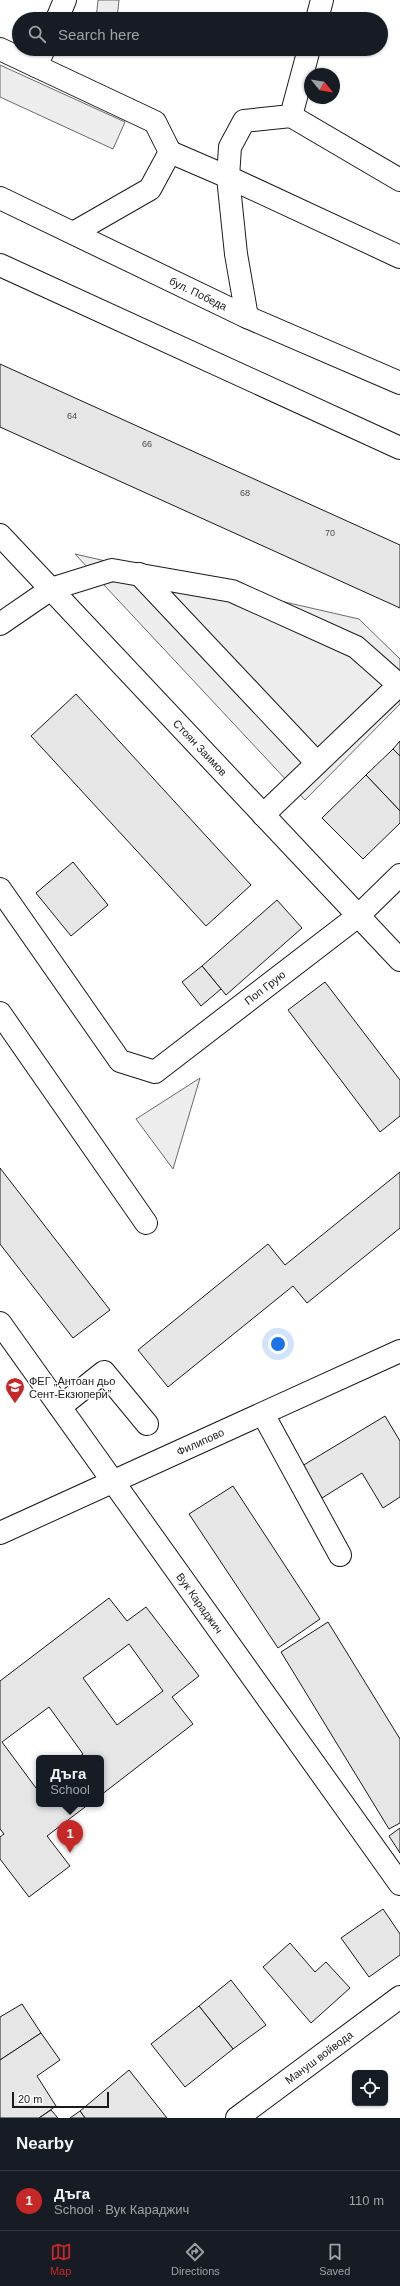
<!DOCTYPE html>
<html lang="en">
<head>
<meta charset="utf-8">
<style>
	:root { --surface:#171b24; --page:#20242c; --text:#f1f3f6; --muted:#9ea1a6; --line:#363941; --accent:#c62828 }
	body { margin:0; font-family:Helvetica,sans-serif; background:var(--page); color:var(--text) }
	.controls { position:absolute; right:12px; bottom:12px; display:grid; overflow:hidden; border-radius:6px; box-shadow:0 1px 3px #0004 }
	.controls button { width:36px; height:36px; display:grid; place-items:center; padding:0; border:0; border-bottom:1px solid var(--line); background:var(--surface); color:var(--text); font:20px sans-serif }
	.compass { position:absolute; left:304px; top:68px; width:36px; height:36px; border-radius:50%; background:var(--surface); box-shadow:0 1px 3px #0004; rotate:120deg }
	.scale { position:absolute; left:12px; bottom:10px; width:97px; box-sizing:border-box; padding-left:4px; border:2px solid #1a1a1a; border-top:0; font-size:11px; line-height:14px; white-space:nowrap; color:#1a1a1a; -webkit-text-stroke:3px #fff; paint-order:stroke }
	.you { position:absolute; left:278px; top:1344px; width:14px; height:14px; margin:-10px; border:3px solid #fff; border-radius:50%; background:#1a73e8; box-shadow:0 0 0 6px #1a73e833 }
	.badge { display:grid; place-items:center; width:26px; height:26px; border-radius:50%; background:var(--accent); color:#fff; font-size:13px; font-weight:700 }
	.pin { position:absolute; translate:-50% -33px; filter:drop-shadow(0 1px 2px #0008) }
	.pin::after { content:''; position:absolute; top:21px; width:14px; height:12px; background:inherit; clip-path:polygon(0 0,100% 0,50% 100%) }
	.popup { position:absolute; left:36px; top:1755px; width:68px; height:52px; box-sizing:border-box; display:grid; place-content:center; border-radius:6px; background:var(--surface); filter:drop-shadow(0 1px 3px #0005); font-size:13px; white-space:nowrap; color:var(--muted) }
	.popup b { font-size:15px; color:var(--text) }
	.popup::after { content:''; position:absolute; left:50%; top:100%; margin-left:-8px; border:8px solid transparent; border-top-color:var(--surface) }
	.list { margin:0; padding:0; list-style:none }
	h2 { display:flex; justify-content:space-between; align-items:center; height:52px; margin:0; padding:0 16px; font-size:17px }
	h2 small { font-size:13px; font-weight:400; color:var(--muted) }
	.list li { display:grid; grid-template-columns:26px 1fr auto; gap:12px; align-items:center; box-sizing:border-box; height:60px; padding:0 16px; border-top:1px solid var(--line) }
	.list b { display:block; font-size:15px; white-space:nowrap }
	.list p { margin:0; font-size:13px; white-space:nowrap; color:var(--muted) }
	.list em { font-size:13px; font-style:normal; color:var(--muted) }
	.icon { flex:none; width:22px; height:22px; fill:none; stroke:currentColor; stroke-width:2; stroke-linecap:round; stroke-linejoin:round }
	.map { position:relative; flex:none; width:400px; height:2118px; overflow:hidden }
	.search { position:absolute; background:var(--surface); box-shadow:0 1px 3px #0004; left:12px; right:12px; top:12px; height:44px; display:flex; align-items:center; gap:10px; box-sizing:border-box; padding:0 14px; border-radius:22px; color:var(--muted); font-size:15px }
	.sheet { height:112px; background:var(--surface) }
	nav { display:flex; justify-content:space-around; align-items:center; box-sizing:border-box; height:56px; border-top:1px solid var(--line); background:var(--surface); font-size:11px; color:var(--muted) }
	nav a { display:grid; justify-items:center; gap:2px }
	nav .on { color:var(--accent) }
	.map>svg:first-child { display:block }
</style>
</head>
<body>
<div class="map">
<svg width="400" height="2118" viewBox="0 0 400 2118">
	<rect width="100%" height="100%" fill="#fff"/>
	<g fill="#ededed" stroke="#6a6a6a">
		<path d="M 98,0 L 119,0 L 117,19 L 96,19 Z"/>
		<path d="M 0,65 L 125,122 L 113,149 L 0,97 Z"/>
		<path d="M 75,554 L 359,619 L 400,659 L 400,704 L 305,800 Z"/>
		<path d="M 200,1078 L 173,1169 L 136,1119 Z"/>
	</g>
	<g fill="#e6e6e6" stroke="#1a1a1a" fill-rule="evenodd">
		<path d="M 0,364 L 400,545 L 400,608 L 0,427 Z"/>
		<path d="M 76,694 L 251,885 L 206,926 L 31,736 Z"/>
		<path d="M 400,741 L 400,756 L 393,749 Z"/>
		<path d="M 393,749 L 400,756 L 400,811 L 366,775 Z"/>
		<path d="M 366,775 L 400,811 L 400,823 L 363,859 L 322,818 Z"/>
		<path d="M 73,862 L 108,905 L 71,936 L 36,893 Z"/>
		<path d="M 277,900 L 302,928 L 226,995 L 202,966 Z"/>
		<path d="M 202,966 L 221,989 L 201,1006 L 182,982 Z"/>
		<path d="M 325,982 L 400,1080 L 400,1116 L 380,1132 L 288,1010 Z"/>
		<path d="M 0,1168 L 110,1310 L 73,1338 L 0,1244 Z"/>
		<path d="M 400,1172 L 400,1228 L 307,1303 L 293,1286 L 168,1387 L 138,1350 L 268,1244 L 285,1265 Z"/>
		<path d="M 385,1416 L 400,1441 L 400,1497 L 383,1508 L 362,1473 L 322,1498 L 302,1466 Z"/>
		<path d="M 233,1486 L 320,1619 L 278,1648 L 189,1514 Z"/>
		<path d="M 109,1598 L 127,1621 L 146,1607 L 199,1676 L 172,1697 L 193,1724 L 101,1795 L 101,1758 L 78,1758 L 83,1754 L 49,1707 L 2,1742 L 36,1788 L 39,1786 L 39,1804 L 89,1804 L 47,1836 L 70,1866 L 29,1897 L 0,1859 L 0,1837 L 4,1834 L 0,1829 L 0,1681 ZM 129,1644 L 163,1691 L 117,1725 L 83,1678 Z"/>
		<path d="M 328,1622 L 400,1739 L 400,1823 L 389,1829 L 281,1652 Z"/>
		<path d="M 400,1828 L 400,1853 L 389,1836 Z"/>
		<path d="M 383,1909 L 400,1934 L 400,1955 L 369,1977 L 341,1938 Z"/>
		<path d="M 290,1943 L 315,1972 L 326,1962 L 350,1988 L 311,2023 L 263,1967 Z"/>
		<path d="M 231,1980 L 266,2025 L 233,2049 L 199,2006 Z"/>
		<path d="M 22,2004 L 41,2033 L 0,2060 L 0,2017 Z"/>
		<path d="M 199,2006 L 233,2049 L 185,2087 L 151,2044 Z"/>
		<path d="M 41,2033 L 60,2060 L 37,2076 L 56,2106 L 39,2118 L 0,2118 L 0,2060 Z"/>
		<path d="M 129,2070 L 167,2118 L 85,2118 L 80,2111 Z"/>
		<path d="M 51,2110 L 58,2118 L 39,2118 Z"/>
		<path d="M 80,2111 L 85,2118 L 70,2118 Z"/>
	</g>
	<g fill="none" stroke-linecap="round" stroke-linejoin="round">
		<g stroke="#1a1a1a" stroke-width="24">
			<g id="minor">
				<path d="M 57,19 L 65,0"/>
				<path d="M 317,19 L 322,0"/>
				<path d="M 0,49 L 36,66 L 44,49"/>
				<path d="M 309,49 L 291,116 L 244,121 L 230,147 L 228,177 L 400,257"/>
				<path d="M 36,66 L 155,122 L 170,152 L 150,189 L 75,232"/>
				<path d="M 291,116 L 400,180"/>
				<path d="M 170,152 L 228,177 L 236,254 L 247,317"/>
				<path id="s1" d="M 0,535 L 400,960"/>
				<path d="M 139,574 L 317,763"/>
				<path d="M 0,624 L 51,589 L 112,570 L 232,591 L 356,647 L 399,685 L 263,815"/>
				<path id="s2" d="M 0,889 L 120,1061 L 155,1072 L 358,916 L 400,875"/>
				<path d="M 0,1013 L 146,1223"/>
				<path id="s3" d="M 0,1323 L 400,1884"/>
				<path d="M 60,1407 L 104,1372 L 147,1424"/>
				<path d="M 263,1414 L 340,1555"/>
				<path id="s4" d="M 0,1533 L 400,1351"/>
				<path id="s5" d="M 237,2118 L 400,1997"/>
			</g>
		</g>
		<g stroke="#1a1a1a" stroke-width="24">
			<g id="major">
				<path id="s6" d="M 0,198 L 247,317 L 400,383"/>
				<path d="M 0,265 L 400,448"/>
			</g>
		</g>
		<use href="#minor" stroke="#fff" stroke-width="22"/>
		<use href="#major" stroke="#fff" stroke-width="22"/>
	</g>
	<defs>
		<g id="school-pin" transform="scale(1)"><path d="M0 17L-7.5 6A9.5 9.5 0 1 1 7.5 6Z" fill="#c62828" stroke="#fff"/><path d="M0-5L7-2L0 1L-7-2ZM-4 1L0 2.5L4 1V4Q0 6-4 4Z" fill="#fff"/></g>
	</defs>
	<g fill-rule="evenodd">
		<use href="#school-pin" x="15" y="1387"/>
	</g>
	<g text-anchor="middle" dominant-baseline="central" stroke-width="3" stroke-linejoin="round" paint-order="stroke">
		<g font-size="9" fill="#4d4d4d">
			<text x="72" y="416">64</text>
			<text x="147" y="444">66</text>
			<text x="245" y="493">68</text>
			<text x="330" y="533">70</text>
		</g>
		<g font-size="11" fill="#1a1a1a" stroke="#fff">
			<text stroke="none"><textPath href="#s6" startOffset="220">бул. Победа</textPath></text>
			<text stroke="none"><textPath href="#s1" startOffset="292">Стоян Заимов</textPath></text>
			<text stroke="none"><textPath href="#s2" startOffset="385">Поп Грую</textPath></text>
			<text stroke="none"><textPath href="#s4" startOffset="220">Филипово</textPath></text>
			<text stroke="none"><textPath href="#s3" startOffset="344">Вук Караджич</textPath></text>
			<text stroke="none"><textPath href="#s5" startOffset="102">Мануш войвода</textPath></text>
		</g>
		<g font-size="11" fill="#1a1a1a" stroke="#fff" text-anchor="start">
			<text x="29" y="1381">ФЕГ „Антоан дьо<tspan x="29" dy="13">Сент-Екзюпери”</tspan></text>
		</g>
	</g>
</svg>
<div class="controls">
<button><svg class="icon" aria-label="locate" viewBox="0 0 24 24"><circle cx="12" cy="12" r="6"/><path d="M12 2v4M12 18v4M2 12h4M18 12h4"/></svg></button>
</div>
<svg class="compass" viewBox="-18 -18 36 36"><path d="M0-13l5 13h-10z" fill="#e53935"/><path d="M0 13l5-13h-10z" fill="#9ea1a6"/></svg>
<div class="scale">20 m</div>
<div class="you"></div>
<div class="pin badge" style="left:70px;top:1853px">1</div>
<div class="popup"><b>Дъга</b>School</div>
<div class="search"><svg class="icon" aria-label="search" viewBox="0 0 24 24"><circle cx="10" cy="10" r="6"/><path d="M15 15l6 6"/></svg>Search here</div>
</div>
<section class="sheet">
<h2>Nearby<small></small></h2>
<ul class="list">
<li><span class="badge">1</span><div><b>Дъга</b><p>School · Вук Караджич</p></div><em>110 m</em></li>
</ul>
</section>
<nav>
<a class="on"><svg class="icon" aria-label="map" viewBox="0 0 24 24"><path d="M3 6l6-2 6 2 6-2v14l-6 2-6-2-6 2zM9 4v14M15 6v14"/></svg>Map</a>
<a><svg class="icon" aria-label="directions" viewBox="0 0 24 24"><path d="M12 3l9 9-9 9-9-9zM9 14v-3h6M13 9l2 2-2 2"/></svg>Directions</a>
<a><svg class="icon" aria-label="saved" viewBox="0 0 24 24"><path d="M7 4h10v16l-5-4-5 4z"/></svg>Saved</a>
</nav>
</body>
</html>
